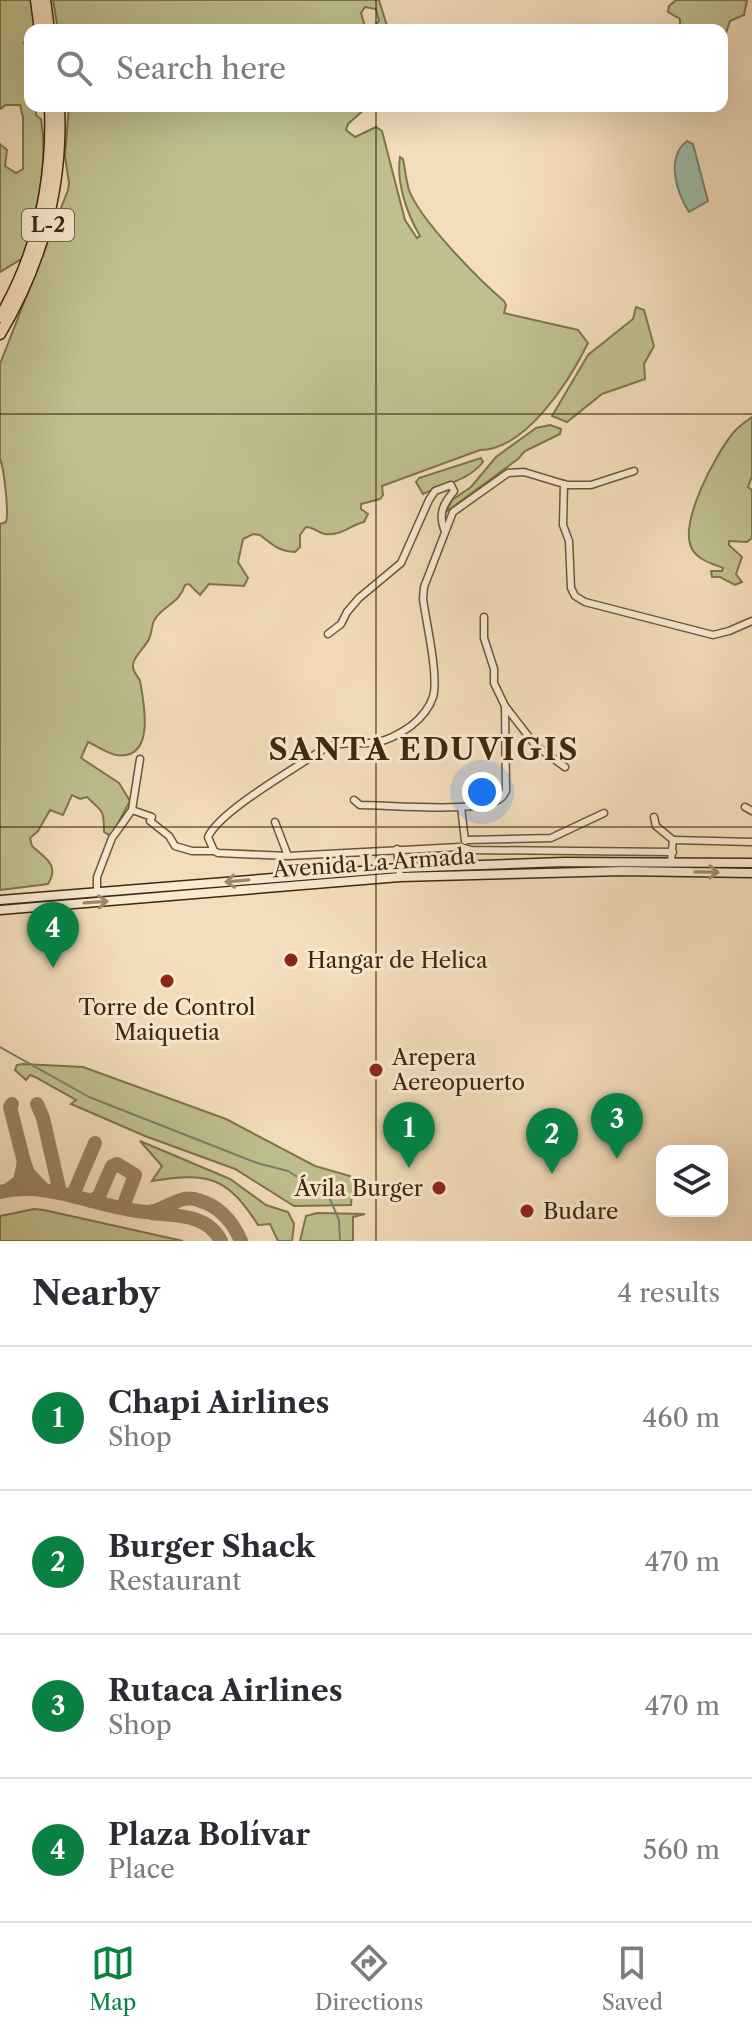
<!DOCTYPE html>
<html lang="en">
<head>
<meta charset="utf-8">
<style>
	:root { --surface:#fff; --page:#f7f7f7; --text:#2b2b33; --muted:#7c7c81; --line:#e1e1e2; --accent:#0b8043 }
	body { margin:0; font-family:"Libre Caslon Text",serif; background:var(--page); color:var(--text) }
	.controls { position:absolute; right:24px; bottom:24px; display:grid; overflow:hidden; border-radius:16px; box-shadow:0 8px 32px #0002 }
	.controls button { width:72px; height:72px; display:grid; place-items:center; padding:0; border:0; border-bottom:2px solid var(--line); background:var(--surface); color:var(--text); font:40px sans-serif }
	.you { position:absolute; left:482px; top:792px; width:28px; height:28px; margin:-20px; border:6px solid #fff; border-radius:50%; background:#1a73e8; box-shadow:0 0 0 12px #1a73e833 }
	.badge { display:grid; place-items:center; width:52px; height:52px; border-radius:50%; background:var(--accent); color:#fff; font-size:26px; font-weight:700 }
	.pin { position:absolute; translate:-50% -66px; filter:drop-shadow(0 2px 4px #0008) }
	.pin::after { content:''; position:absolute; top:42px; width:28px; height:24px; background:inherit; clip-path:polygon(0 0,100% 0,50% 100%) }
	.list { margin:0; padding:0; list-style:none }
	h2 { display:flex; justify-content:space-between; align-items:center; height:104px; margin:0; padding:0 32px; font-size:34px }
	h2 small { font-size:26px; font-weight:400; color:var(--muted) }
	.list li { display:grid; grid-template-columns:52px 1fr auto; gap:24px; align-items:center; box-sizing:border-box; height:144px; padding:0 32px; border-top:2px solid var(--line) }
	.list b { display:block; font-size:30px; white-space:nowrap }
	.list p { margin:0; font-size:26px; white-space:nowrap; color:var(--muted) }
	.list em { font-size:26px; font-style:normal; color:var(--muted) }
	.icon { flex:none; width:44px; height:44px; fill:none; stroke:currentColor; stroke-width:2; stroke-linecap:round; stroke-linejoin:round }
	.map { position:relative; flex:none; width:752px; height:1241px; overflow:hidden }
	.search { position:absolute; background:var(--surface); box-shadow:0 8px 32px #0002; left:24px; right:24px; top:24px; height:88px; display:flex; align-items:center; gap:20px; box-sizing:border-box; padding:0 28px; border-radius:16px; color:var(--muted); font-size:30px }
	.sheet { height:680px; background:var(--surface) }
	nav { display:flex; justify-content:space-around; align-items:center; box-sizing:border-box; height:112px; border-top:2px solid var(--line); background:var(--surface); font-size:22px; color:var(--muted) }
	nav a { display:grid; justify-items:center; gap:4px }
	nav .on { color:var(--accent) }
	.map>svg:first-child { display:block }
</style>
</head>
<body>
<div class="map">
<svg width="752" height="1241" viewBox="0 0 752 1241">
	<rect width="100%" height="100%" fill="#f4ddbc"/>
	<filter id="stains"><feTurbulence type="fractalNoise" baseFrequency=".0025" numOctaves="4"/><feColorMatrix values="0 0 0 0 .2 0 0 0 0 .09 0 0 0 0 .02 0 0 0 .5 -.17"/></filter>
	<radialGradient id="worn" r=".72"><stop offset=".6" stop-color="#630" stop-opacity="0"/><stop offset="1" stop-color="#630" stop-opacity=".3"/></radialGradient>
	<g fill="#bfc08e" stroke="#80744a" stroke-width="2">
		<path d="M 0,0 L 31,0 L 34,24 L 24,43 L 30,54 L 30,106 L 36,106 L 36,115 L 41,119 C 49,165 36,214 23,258 L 0,272 L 0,144 L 7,150 L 5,166 L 16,173 L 23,169 L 23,117 L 20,105 L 6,105 L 0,109 Z"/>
		<path d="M 53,0 L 379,0 L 387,26 L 386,30 L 374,30 L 375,25 L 379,21 L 376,9 L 365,7 L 361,13 L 366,30 L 58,30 Z"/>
		<path d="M 676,0 L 747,0 L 744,15 L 730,21 L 722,45 L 722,30 L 668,30 L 680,26 L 680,19 L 668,12 L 669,6 Z"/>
		<path d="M 69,106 L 368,106 L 348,124 L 346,130 L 355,137 L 376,127 L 382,131 L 405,220 L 417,238 L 420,236 C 407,214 396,182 400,157 L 403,159 C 405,169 406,180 409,190 C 420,220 479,280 504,301 L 506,305 L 504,313 L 578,330 L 588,343 C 570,380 526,450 480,450 L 382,486 L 383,495 L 380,499 L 361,504 L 361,509 L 368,514 L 364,522 C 350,525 342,536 325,534 C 318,533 314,527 306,527 L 300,535 L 300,547 L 295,552 C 278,551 273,545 260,535 L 253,534 L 243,539 L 238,562 L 248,578 L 244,586 L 209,584 L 200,595 L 189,584 L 185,585 C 180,600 172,602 161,612 C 149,623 154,628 149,639 C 145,648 134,655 133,665 C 132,673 138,675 140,681 C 144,703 156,761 116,755 C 107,753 97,746 88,742 L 81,758 L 119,783 L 130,801 L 111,836 L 104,832 C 104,808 102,812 87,797 L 80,799 L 72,795 L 63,815 L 50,810 L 38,831 L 30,838 L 32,846 C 45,858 60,865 48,884 L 0,890 L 0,524 L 6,522 C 9,513 4,468 0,459 L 0,364 L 68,190 L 69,183 L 65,156 Z"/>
		<path d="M 636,307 L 644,310 L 654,346 L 644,364 L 645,379 L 602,394 L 567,422 L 552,416 L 588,355 L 633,319 Z"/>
		<path d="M 752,417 L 752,476 L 748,487 L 752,490 L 752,538 L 747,542 L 729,541 L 729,545 L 742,557 L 736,574 L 742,582 L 735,585 L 720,577 L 712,577 L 711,571 L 722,571 L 723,568 C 713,564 698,560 692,549 C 678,523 716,454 733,433 C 739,426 745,422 752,417 Z"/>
		<path d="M 550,425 L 561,429 L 560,434 L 525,451 L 518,459 L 446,512 L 452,500 L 471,487 L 496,457 L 536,428 Z"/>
		<path d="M 481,458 L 483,462 C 468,481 444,484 423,494 L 416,482 L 419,478 Z"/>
		<path d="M 23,1064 L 83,1067 L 226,1119 L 315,1166 L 350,1176 L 353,1183 L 351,1205 L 294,1206 L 235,1169 L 145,1136 L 71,1104 L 76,1100 L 35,1077 L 30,1075 L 26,1080 L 15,1070 L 17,1065 Z"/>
		<path d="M 140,1141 L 230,1179 L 266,1205 L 288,1212 L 294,1224 L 292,1241 L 278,1241 L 270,1224 L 258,1225 C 227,1176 207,1172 152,1181 L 162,1166 Z"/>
		<path d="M 34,1209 L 44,1210 L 183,1241 L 0,1241 L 0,1216 Z"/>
		<path d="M 317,1213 L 365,1214 L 353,1217 L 353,1241 L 300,1241 L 306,1216 Z"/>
	</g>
	<path fill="#9dbdab" stroke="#788269" stroke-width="2" d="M 687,141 L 693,144 L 708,201 L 689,212 C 677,193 665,158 687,141 Z"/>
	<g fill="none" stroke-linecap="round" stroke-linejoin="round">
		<path stroke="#788269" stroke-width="2" d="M 0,1047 L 89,1097 L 257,1163 L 288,1171 L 329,1197 L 339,1220 L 340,1241"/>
		<g stroke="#9a8362" stroke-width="14">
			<path d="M 12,1104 L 10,1107 L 24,1162"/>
			<path d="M 37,1104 L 43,1118 L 59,1188"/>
			<path d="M 8,1190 L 20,1181 L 24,1162 L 28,1173 L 44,1190"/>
			<path d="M 75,1190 L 95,1143"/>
			<path d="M 0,1192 C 48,1180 97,1208 146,1212 C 164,1213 178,1193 198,1200 C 219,1206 233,1222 241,1241"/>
			<path d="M 92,1201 L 99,1196 L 112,1166 L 117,1164 L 135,1175 L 123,1207"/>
			<path d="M 151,1213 C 177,1216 207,1214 221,1241"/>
		</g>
		<g stroke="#6d5634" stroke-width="9">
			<g id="minor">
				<path d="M 634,471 L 591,485 L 567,485 L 524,472 L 508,473 L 453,512 L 424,587 L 423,599 C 426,622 439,676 433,697 C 429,709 421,718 411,726 C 401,733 390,740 377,742 C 361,745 345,741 328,746 C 301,765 220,810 208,837 L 214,851 L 218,853 L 288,856 L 460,847 L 471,850 L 673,852"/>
				<path d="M 564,484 L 563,525 L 569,541 L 571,588 L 575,596 L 585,602 L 713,635 L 729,631 L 752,621"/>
				<path d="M 328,634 L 341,624 L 347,612 L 359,598 L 401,563 L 429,500 L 435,491 L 451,485 L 454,491 C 444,503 438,513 444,529"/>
				<path d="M 505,706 L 536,746 L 565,767"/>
				<path d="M 354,800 L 360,805 C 390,805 475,813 498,800 C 503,798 503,796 506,791 L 505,706 L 494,683 L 494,669 L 484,638 L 484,617"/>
				<path d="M 461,807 L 465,841"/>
				<path d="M 745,807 L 752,811"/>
				<path d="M 132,810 L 152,817 L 150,821 L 169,836 L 175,846 L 192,851 L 214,851"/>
				<path d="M 654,817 L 656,826 L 673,840 L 671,861"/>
				<path d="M 275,822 L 288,856"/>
				<path d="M 467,840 L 551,838 L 604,813"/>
				<path d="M 673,840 L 752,842"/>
				<path d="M 397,849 L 400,877"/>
				<path d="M 97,892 L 97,877 L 112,838 L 132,810 L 140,759"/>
			</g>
		</g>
		<g stroke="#402907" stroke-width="11">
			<g id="secondary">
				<path d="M 0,900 L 399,868 L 564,862 L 752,863"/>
				<path d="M 0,910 L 400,877 L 622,871 L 752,873"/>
			</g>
		</g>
		<g stroke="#402907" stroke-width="13">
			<g id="trunk">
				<path d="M 36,0 L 40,30"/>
				<path d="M 45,0 L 49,30"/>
				<path d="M 0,317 C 38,252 53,181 50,106"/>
				<path d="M 0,334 C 42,263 63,189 59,106"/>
			</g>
		</g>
		<use href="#minor" stroke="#f8e9d3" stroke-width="6"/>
		<use href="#secondary" stroke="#f8e9d3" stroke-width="8"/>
		<use href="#trunk" stroke="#f4ddbc" stroke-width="10"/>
	</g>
	<defs><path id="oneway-shaft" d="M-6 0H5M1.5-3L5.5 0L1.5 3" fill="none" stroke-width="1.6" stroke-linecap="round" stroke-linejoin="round" transform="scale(2)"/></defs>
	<g stroke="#9c896d">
		<use href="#oneway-shaft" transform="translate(707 872) rotate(1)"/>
		<use href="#oneway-shaft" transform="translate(237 881) rotate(175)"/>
		<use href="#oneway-shaft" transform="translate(96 902) rotate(-4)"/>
	</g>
	<path fill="none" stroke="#402907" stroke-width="2" stroke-opacity="0.55" d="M 376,0 L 376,30M 376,106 L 376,1241M 0,414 L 752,414M 0,827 L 752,827"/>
	<g fill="#8f2418" stroke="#f8e9d3" stroke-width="3">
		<circle cx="291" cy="960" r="8"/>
		<circle cx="167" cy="981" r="8"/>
		<circle cx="376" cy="1070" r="8"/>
		<circle cx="439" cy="1188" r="8"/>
		<circle cx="527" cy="1211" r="8"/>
	</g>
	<g text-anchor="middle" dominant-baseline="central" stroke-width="6" stroke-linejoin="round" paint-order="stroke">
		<rect fill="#f8e9d3" stroke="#776344" stroke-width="2" x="22" y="209" width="52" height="32" rx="6"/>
		<g font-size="20" font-weight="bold" fill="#402907">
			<text x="48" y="225">L-2</text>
		</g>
		<g font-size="22" fill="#402907" stroke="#f8e9d3">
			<text transform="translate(374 863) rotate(-4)">Avenida La Armada</text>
		</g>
		<g font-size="22" fill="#402907" stroke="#f8e9d3" text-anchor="start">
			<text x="307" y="960">Hangar de Helica</text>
			<text x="167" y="1007" text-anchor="middle">Torre de Control<tspan x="167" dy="25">Maiquetia</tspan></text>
			<text x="392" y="1057">Arepera<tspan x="392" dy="25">Aereopuerto</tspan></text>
			<text x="423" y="1188" text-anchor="end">Ávila Burger</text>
			<text x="543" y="1211">Budare</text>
		</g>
		<g font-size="30" font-weight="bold" letter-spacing="2" fill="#402907" stroke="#f8e9d3">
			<text x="424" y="749">SANTA EDUVIGIS</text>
		</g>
	</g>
	<rect width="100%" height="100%" filter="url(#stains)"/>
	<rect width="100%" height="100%" fill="url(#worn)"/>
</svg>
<div class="controls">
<button><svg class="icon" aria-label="layers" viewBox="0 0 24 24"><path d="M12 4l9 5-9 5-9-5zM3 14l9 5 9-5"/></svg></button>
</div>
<div class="you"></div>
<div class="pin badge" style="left:409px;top:1168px">1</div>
<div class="pin badge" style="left:552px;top:1174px">2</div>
<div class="pin badge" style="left:617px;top:1159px">3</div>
<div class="pin badge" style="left:53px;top:968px">4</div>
<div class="search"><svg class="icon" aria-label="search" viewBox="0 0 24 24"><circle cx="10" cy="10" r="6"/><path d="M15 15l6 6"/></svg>Search here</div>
</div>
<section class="sheet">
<h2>Nearby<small>4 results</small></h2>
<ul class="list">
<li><span class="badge">1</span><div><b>Chapi Airlines</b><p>Shop</p></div><em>460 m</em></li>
<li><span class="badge">2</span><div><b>Burger Shack</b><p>Restaurant</p></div><em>470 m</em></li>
<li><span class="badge">3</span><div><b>Rutaca Airlines</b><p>Shop</p></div><em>470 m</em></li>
<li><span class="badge">4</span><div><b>Plaza Bolívar</b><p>Place</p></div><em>560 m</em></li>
</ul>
</section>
<nav>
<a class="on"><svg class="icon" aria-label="map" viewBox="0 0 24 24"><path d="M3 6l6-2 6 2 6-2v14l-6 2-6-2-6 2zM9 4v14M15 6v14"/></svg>Map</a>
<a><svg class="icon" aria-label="directions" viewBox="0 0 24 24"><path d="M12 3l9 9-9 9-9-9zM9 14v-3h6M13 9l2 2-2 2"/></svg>Directions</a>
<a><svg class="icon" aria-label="saved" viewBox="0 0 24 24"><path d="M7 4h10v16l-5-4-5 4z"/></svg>Saved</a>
</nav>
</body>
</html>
